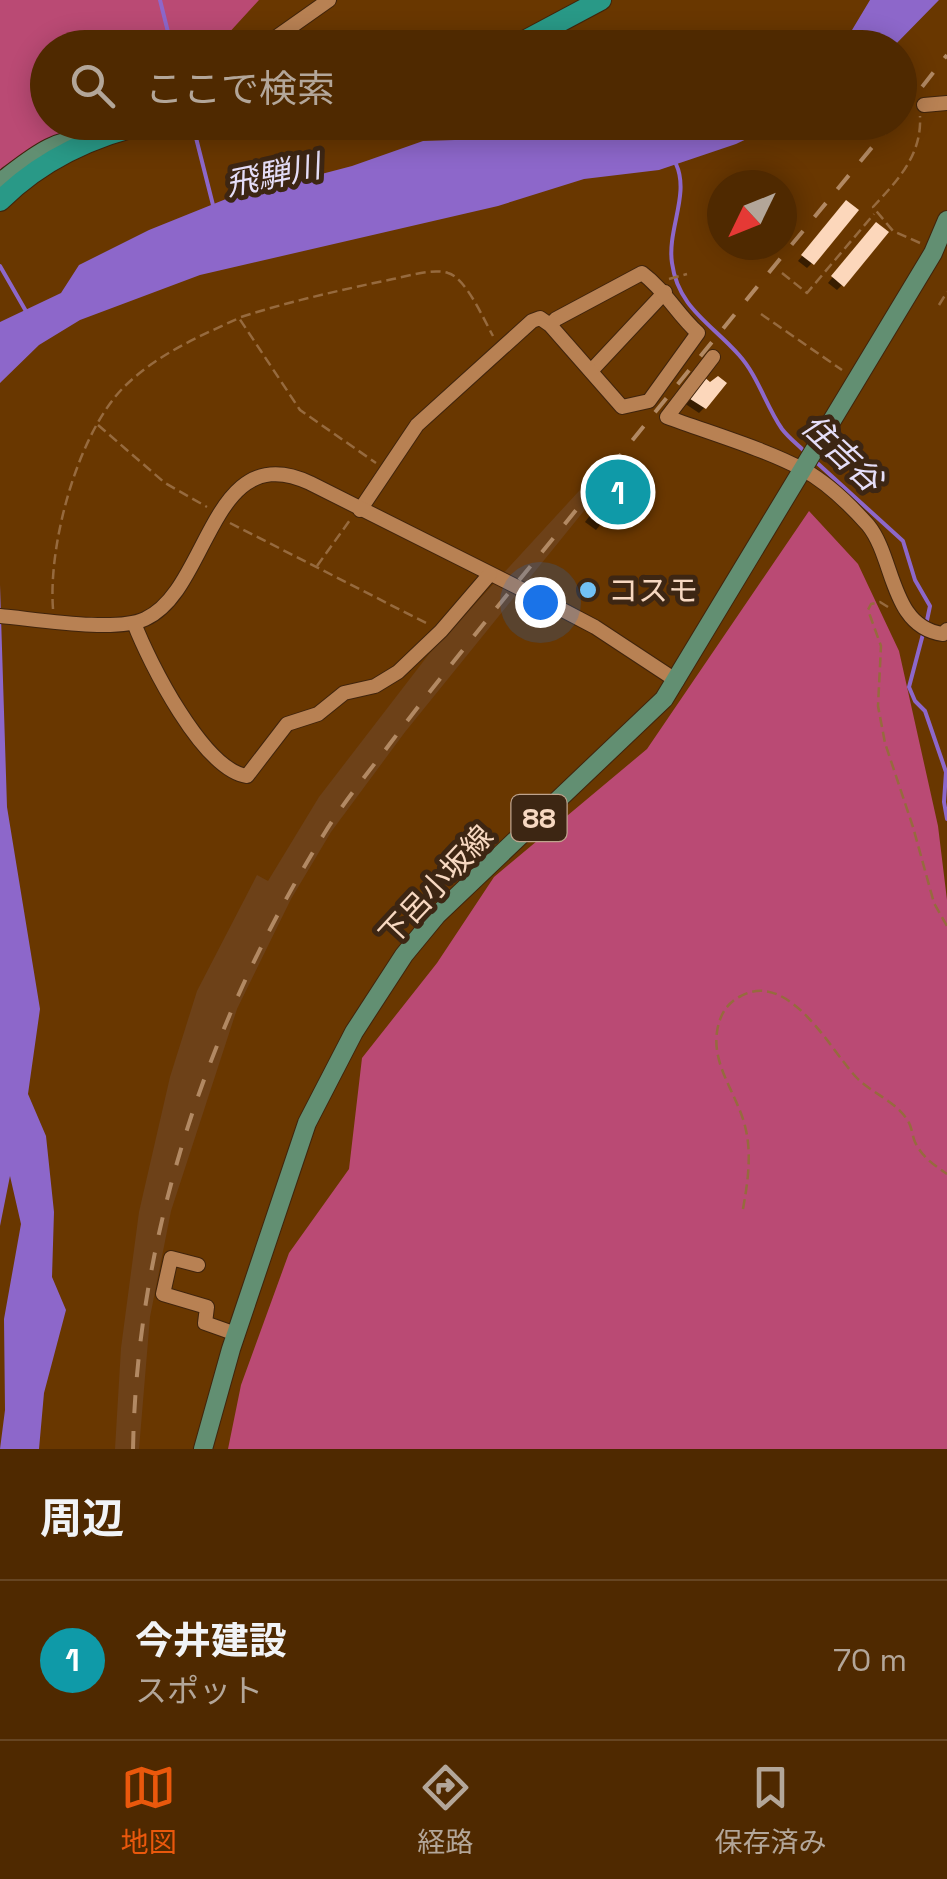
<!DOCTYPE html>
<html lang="ja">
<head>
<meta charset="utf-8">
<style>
	:root { --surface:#4f2900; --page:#55310a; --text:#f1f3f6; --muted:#b3a699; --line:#664522; --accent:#ea580c }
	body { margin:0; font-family:"Space Grotesk","Noto Sans JP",sans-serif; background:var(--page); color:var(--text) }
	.compass { position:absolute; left:707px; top:170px; width:90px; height:90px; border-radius:50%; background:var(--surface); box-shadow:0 5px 25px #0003; rotate:227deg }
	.you { position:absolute; left:540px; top:602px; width:35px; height:35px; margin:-25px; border:8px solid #fff; border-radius:50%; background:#1a73e8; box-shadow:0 0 0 15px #1a73e833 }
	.badge { display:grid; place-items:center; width:65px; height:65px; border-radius:50%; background:var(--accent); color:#fff; font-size:32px; font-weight:700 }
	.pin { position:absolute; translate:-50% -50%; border:5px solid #fff; box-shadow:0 2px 10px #0006 }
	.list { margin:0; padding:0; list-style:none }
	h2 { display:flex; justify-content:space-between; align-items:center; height:130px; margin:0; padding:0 40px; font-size:42px }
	h2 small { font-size:32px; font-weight:400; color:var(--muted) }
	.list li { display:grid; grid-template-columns:65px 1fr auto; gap:30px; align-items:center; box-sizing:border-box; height:160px; padding:0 40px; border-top:2px solid var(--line) }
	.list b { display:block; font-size:38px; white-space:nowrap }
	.list p { margin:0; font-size:32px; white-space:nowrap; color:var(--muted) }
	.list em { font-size:32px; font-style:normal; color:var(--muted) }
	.icon { flex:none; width:55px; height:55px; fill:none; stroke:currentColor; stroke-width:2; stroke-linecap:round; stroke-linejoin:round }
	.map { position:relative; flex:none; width:947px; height:1449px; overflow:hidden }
	.search { position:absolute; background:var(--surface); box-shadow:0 5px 25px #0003; left:30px; right:30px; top:30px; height:110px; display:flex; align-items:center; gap:25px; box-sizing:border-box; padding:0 35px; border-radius:55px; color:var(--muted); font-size:38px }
	.sheet { height:290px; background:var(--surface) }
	nav { display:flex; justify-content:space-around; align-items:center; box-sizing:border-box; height:140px; border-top:2px solid var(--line); background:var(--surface); font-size:28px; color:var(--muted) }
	nav a { display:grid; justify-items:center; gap:5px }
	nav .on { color:var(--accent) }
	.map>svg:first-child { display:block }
</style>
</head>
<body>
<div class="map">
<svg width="947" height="1449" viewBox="0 0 947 1449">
	<rect width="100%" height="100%" fill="#693700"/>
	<path fill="#6d4118" d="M 602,466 L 613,475 L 405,732 L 331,832 L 291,899 L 237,1009 L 171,1211 L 150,1317 L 139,1449 L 115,1449 L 121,1348 L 139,1212 L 170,1077 L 197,991 L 257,875 L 268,881 L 319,797 L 429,654 Z"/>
	<g fill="#ba4a74">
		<path d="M 0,0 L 259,0 L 226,36 L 209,47 L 48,48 L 48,122 L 109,123 L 0,203 Z"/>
		<path d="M 809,511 L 858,564 L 899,651 L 938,826 L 947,900 L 947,1449 L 228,1449 L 241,1385 L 289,1253 L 349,1169 L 362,1058 L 437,963 L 494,877 L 647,749 Z"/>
	</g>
	<g fill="#8d67ca">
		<path d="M 870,0 L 939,0 L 893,47 L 821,47 L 846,40 Z"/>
		<path d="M 587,122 L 780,123 L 736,144 L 659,170 L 584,179 L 498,206 L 200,275 L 80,320 L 39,345 L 0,383 L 0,322 L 61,293 L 79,265 L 149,230 L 226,199 L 352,166 L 423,141 L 547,137 Z"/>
		<path d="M 0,585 L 7,807 L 40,1009 L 28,1094 L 46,1136 L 54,1212 L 52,1277 L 66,1310 L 44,1393 L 39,1449 L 0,1449 L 5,1410 L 4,1319 L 21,1224 L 10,1176 L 0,1226 Z"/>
	</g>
	<g fill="#0007">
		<path d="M 842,208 L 812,263 L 807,268 L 798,261 Z"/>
		<path d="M 871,230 L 842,285 L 837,290 L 828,283 Z"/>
		<path d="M 698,384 L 710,385 L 704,408 L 699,413 L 684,403 Z"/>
		<path d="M 623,473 L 642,473 L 596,530 L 585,522 Z"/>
	</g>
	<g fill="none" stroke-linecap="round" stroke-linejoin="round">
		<g stroke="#8d67ca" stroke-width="4">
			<path d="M 160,0 L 172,48"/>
			<path d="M 192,122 L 213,205"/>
			<path d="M 676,164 C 690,194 667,230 672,263 C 678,308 712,324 739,355 C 758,376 766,406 782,429 C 788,437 797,444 804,451"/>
			<path d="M 0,266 L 27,313"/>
			<path d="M 815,461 L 903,541 L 915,580 L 930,606 L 926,625"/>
			<path d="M 923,634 L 909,687 L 915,701 L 925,711 L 946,772 L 944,802 L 947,819"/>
		</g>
	</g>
	<g fill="#fcd7bb">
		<path d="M 846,200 L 859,210 L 814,265 L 801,255 Z"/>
		<path d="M 876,222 L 889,232 L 844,287 L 831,276 Z"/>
		<path d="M 703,376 L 710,382 L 718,376 L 727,383 L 706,409 L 687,397 Z"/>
		<path d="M 631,462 L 645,473 L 606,523 L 591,512 Z"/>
	</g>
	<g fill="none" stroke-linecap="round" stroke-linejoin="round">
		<g stroke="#40240c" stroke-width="16">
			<g id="minor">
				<path d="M 261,48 L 329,0"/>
				<path d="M 924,105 L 947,103"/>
				<path d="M 713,357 L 667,417 C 710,433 765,449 804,470 C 826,482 851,506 868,525 C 895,558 890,627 943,634 L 947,630"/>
				<path d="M 591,371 L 665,292"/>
				<path d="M 360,510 L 417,425 L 532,321 L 540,318 L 550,325 L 622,407 L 649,401 L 698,333 C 676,313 666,291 642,273 L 556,319 L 550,325"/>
				<path d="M 0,616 C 35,619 115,633 145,619 C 210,590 210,436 310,483 L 555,606 L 595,627 L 677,681"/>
				<path d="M 134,623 C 149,662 203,770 247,776 L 287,724 L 318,714 L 344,693 L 375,686 L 398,672 L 441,631 L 490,574"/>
				<path d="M 198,1265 L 171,1258 L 163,1294 L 207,1307 L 205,1323 L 236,1334"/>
			</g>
		</g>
		<g stroke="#40240c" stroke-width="20">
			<g id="major">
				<path d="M 0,182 C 28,161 57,134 93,140"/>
				<path d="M 203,1449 L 231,1349 L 307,1123 L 354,1032 L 404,955 L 437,915 L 664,699 L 933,253 L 947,220"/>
			</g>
		</g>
		<g stroke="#40240c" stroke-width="22">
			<g id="highway">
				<path d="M 511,48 L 601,0"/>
				<path d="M 0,201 C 42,159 98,134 155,122"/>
			</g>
		</g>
		<g stroke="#966a3e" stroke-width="2.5" stroke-dasharray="10 5" stroke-linecap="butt">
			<path d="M 920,243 L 893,231 L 873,207 C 898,180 922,155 920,116"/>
			<path d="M 782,273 L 807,293 L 874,214"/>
			<path d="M 669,279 L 687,274"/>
			<path d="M 939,305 L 947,292"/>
			<path d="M 761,314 L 842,370"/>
			<path d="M 241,317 C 291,301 341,290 393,279 C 409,276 432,268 448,273 C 466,278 484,320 493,336"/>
			<path d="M 98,425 L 165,483 L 207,507"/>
			<path d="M 230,523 L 428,624"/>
			<path d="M 317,566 L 350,520"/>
			<path d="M 888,607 L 880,602 L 871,604 L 868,610 L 881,646 L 878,706 L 885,743 L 913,827 L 934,903 L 947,926"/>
			<path d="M 53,609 C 48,544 78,431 126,385 C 158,354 200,336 239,318 L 300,410 L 376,463"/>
			<path d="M 743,1209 C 748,1181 752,1153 745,1126 C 737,1094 712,1066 717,1032 C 719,1017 726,1003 741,996 C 789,970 830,1049 856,1077 C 871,1093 896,1101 908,1121 C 912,1127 912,1135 915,1142 C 922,1157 934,1165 947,1174"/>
		</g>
		<use href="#minor" stroke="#b88153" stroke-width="14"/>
		<use href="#major" stroke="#628f72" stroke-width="18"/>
		<use href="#highway" stroke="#299987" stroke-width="20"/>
		<g stroke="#b28963" stroke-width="4" stroke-dasharray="18 18" stroke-linecap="butt">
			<path d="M 900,115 L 947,55"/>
			<path d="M 133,1449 C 137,1231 210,1018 324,834 C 343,803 367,774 389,745 C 444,672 502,601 560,530 C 670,393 781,257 893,122"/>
		</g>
	</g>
	<circle fill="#72c1f5" stroke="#3d2613" stroke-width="4" cx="588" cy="590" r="10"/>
	<g text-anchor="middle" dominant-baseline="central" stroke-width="10" stroke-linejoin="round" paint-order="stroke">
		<rect fill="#3d2613" stroke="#bfa38d" stroke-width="2.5" x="511.5" y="795" width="55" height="46" rx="8"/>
		<g font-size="28" font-weight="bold" fill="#f7d8c1">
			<text x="539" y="818">88</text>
		</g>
		<g font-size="30" fill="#f7d8c1" stroke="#3d2613" text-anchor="start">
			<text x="608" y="590">コスモ</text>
		</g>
		<g font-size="30" fill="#f7d8c1" stroke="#3d2613">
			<text transform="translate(436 885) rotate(-47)">下呂小坂線</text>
		</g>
		<g font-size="32" font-style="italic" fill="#e5def8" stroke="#3d2613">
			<text transform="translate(273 175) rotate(-12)">飛騨川</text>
			<text transform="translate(842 453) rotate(43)">住吉谷</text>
		</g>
	</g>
</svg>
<svg class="compass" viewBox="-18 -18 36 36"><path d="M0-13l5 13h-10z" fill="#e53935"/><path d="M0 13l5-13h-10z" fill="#b3a699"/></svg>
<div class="you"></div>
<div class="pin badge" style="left:618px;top:492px;background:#0f9aa8">1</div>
<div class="search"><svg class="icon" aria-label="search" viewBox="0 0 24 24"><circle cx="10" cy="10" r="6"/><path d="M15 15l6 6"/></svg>ここで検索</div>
</div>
<section class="sheet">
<h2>周辺<small></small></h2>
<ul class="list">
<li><span class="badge" style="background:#0f9aa8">1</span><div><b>今井建設</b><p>スポット</p></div><em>70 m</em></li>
</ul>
</section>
<nav>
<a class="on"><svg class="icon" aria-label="map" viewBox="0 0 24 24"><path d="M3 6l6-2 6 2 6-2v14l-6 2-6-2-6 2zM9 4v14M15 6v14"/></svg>地図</a>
<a><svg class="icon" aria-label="directions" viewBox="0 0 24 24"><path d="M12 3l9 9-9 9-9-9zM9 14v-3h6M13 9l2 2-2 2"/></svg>経路</a>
<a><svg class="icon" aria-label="saved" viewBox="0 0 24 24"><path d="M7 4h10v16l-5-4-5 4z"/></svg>保存済み</a>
</nav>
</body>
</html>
